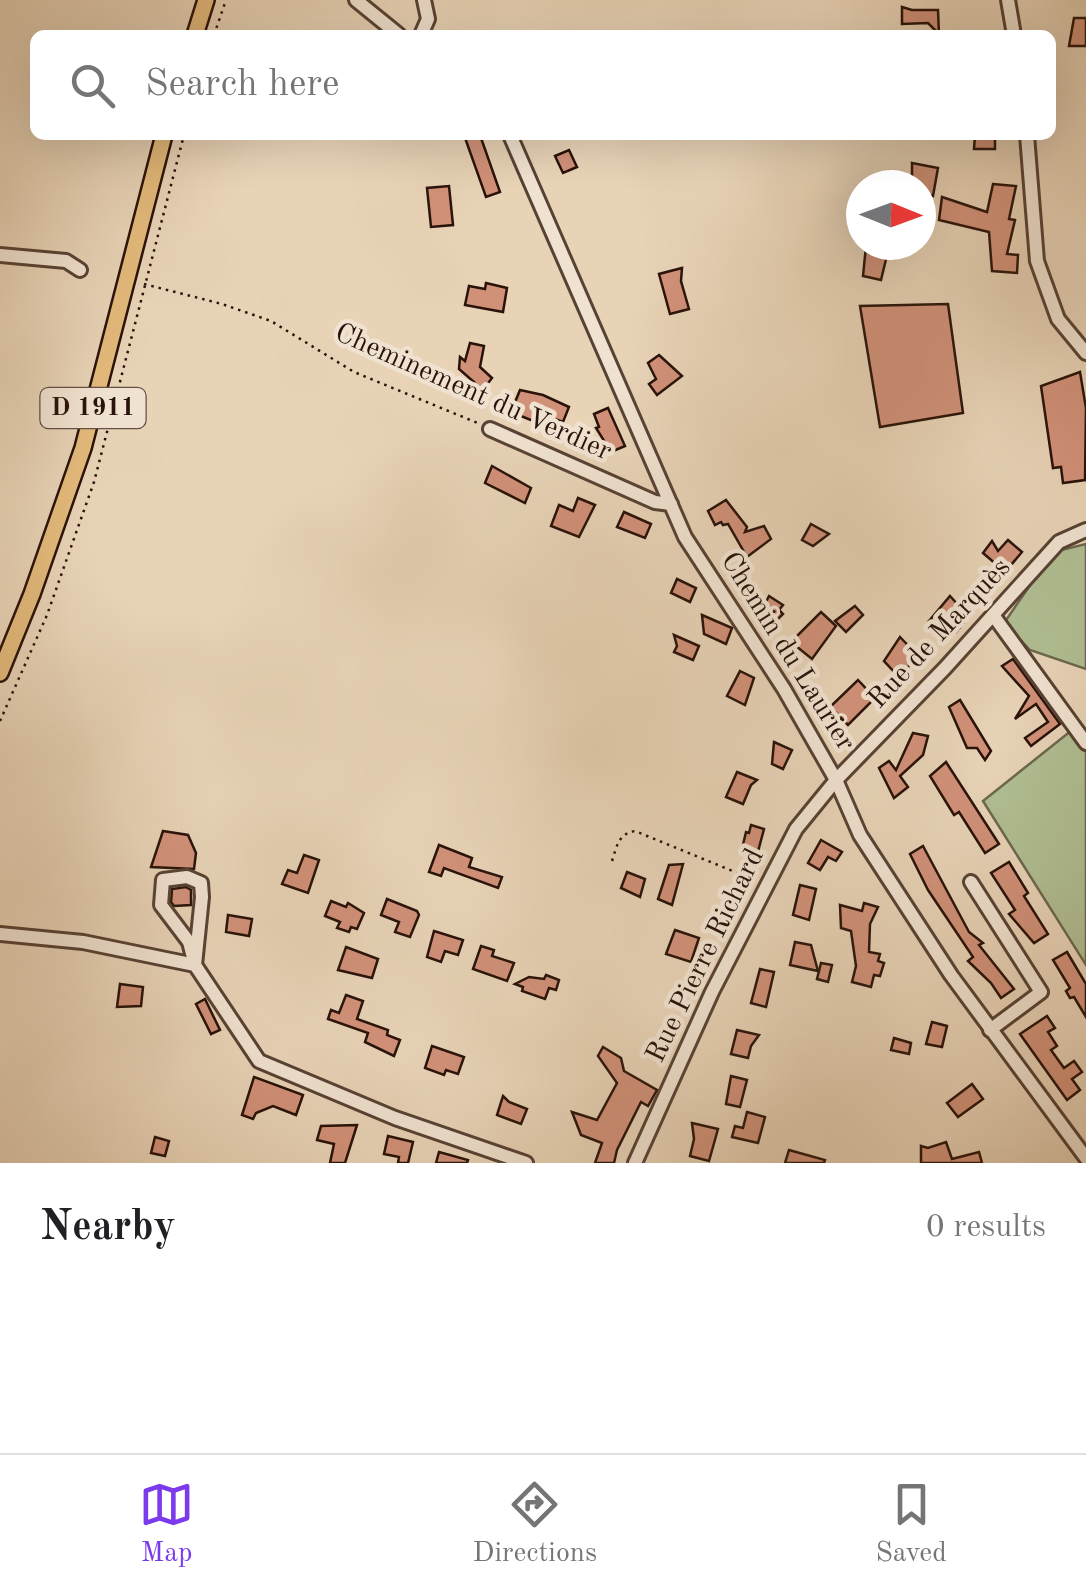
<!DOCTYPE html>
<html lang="en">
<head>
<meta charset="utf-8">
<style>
	:root { --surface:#fff; --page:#f6f6f6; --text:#202124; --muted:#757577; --line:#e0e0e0; --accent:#7c3aed }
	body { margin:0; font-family:"Old Standard TT",serif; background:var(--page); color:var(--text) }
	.compass { position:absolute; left:846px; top:170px; width:90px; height:90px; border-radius:50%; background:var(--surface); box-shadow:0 10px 40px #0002; rotate:91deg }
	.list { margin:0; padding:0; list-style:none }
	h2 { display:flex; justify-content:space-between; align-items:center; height:130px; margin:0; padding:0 40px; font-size:42px }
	h2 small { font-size:32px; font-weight:400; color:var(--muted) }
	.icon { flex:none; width:55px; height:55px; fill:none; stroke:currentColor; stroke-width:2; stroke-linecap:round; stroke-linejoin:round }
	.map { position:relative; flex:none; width:1086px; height:1163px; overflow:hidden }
	.search { position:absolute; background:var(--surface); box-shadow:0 10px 40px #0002; left:30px; right:30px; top:30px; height:110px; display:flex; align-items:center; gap:25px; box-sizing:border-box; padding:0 35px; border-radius:15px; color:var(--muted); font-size:38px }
	.sheet { height:290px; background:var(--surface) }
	nav { display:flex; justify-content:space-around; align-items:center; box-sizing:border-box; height:140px; border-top:2px solid var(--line); background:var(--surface); font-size:28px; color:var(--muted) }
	nav a { display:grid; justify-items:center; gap:5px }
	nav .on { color:var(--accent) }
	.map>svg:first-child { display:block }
</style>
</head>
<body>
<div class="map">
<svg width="1086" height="1163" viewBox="0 0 1086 1163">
	<rect width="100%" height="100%" fill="#e8d3b7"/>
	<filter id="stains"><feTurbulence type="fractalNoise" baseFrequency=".002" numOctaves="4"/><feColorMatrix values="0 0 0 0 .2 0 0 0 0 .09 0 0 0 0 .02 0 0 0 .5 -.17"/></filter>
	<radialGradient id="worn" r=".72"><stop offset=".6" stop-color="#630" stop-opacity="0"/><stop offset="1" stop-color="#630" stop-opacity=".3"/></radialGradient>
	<g fill="#b0be93" stroke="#6c684e" stroke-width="2.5">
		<path d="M 1086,544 L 1086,669 L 1030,650 L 1004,623 L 1053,552 Z"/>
		<path d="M 1072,730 L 1086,750 L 1086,965 L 983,801 Z"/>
	</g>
	<g fill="#d19179" stroke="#281209" stroke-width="2.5">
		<path d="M 902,7 L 912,10 L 938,10 L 939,34 L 928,23 L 902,24 Z"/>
		<path d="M 1074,18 L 1086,18 L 1086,46 L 1069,46 Z"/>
		<path d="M 464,135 L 480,135 L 500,192 L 486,197 Z"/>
		<path d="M 975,135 L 995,135 L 995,149 L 974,149 Z"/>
		<path d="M 569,150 L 577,167 L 563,173 L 555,156 Z"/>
		<path d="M 912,163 L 938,168 L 933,196 L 921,193 L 921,185 L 912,185 Z"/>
		<path d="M 993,184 L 1016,186 L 1009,219 L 1015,220 L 1007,254 L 1018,255 L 1017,273 L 992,271 L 989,232 L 939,220 L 942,197 L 987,212 Z"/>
		<path d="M 449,186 L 453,225 L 431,227 L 427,188 Z"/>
		<path d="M 866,246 L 888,251 L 881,280 L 863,276 Z"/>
		<path d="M 682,268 L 681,281 L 689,309 L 670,314 L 659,274 Z"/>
		<path d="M 486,283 L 507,288 L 503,312 L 465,305 L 469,286 L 485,289 Z"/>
		<path d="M 948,304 L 963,413 L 880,427 L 860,306 Z"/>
		<path d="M 470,343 L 484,346 L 480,367 L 492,378 L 483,390 L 459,369 L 460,357 L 465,361 Z"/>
		<path d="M 659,355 L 682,376 L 657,395 L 649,384 L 656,379 L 648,363 Z"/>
		<path d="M 1080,372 L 1086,408 L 1085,480 L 1063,483 L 1061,467 L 1053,468 L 1041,386 Z"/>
		<path d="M 520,390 L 543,395 L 569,407 L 563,422 L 547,416 L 543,425 L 511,412 Z"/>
		<path d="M 608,408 L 625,446 L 611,452 L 596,428 L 599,427 L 594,414 Z"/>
		<path d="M 492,466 L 531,488 L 525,503 L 485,483 Z"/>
		<path d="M 578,498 L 595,505 L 579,537 L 551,526 L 559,505 L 573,511 Z"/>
		<path d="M 726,500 L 747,527 L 745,532 L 764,526 L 771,539 L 747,557 L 728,524 L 723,525 L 721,522 L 715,525 L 708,511 Z"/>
		<path d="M 624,512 L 651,524 L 645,538 L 617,527 Z"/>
		<path d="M 811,524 L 829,534 L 813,546 L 802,540 Z"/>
		<path d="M 1008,540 L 1022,552 L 1005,572 L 983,553 L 992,541 L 998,551 Z"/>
		<path d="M 677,579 L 696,588 L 690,602 L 671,593 Z"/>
		<path d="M 769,596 L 783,605 L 779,610 L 783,614 L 772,625 L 761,612 Z"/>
		<path d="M 950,596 L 969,617 L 956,632 L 929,621 Z"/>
		<path d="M 855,606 L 863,615 L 846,632 L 835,621 Z"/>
		<path d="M 821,612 L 836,626 L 812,659 L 791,642 Z"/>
		<path d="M 702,615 L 732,628 L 726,644 L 704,634 Z"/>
		<path d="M 674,635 L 699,646 L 693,660 L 674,652 L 677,646 Z"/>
		<path d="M 900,637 L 919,657 L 898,676 L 884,661 Z"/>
		<path d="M 1013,659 L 1060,724 L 1031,746 L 1025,738 L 1048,722 L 1036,704 L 1015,719 L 1029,696 L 1002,666 Z"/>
		<path d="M 740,671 L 754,678 L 745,705 L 727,696 Z"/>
		<path d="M 858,680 L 875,698 L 848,725 L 830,707 Z"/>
		<path d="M 960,700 L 991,751 L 985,760 L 977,748 L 967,748 L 949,707 Z"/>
		<path d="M 913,733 L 928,736 L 923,755 L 900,776 L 908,787 L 894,798 L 879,768 L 889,761 L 896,770 Z"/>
		<path d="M 774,742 L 792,750 L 783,769 L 772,764 Z"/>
		<path d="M 946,762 L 999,844 L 985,853 L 959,812 L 954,815 L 930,776 Z"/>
		<path d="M 737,772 L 757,780 L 751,785 L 743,804 L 726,797 Z"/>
		<path d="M 751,825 L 764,829 L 756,859 L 741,853 L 746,832 L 749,833 Z"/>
		<path d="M 163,831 L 188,835 L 196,853 L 194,869 L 151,867 Z"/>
		<path d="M 821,840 L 842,852 L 836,861 L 828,857 L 820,870 L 808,863 Z"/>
		<path d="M 439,845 L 472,858 L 469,867 L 502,877 L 498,888 L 444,868 L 441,876 L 429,872 Z"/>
		<path d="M 923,846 L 969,932 L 983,943 L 979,945 L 1014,989 L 1001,998 L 991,983 L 968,961 L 973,957 L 928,890 L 910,854 Z"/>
		<path d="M 304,855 L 319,860 L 308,893 L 282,884 L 288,870 L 297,873 Z"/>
		<path d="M 1009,862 L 1028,893 L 1024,896 L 1048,934 L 1034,943 L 1009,914 L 1015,910 L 991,873 Z"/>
		<path d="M 683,864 L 672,905 L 658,899 L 669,865 Z"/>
		<path d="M 627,872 L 645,879 L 640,897 L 621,888 Z"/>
		<path d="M 800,885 L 816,889 L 809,920 L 793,915 Z"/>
		<path d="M 186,887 L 191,890 L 191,905 L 174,906 L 171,902 L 172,889 Z"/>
		<path d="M 387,899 L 417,911 L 419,915 L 410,937 L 395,932 L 399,922 L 381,915 Z"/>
		<path d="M 331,901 L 346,907 L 348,903 L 364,913 L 357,929 L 351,927 L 349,932 L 337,928 L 340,922 L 325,916 Z"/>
		<path d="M 864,903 L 878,907 L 870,924 L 869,952 L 880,954 L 878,961 L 884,963 L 880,976 L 874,975 L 871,987 L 852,982 L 856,966 L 851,931 L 841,928 L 840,905 L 862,911 Z"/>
		<path d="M 228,915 L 252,919 L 249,936 L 226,932 Z"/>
		<path d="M 675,930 L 699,938 L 691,962 L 666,954 Z"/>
		<path d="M 434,931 L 463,940 L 458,955 L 445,951 L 441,962 L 427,957 Z"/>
		<path d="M 795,942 L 811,945 L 818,971 L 790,965 Z"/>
		<path d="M 481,946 L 494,950 L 492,956 L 514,963 L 507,981 L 473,969 Z"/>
		<path d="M 346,947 L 378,959 L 372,978 L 338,970 Z"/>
		<path d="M 1067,952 L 1086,984 L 1086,1017 L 1074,997 L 1070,998 L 1066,991 L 1070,988 L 1053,960 Z"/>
		<path d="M 821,963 L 832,965 L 828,982 L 817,979 Z"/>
		<path d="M 760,969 L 774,972 L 766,1007 L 751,1003 Z"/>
		<path d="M 546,975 L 559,980 L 556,990 L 549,988 L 545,999 L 522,991 L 523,987 L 515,984 L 529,977 L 544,979 Z"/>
		<path d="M 120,984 L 143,987 L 141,1006 L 117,1007 Z"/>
		<path d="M 346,995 L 363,1001 L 357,1019 L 388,1030 L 387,1035 L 400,1040 L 394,1056 L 365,1042 L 368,1033 L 328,1019 L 331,1010 L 339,1013 Z"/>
		<path d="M 205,999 L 220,1030 L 211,1034 L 196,1004 Z"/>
		<path d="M 1047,1016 L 1055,1028 L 1048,1032 L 1057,1046 L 1051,1050 L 1064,1068 L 1074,1061 L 1082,1072 L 1072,1079 L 1080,1090 L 1067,1100 L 1020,1034 Z"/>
		<path d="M 932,1022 L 947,1026 L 942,1047 L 926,1044 Z"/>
		<path d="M 737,1030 L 759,1035 L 751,1046 L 748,1058 L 731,1054 Z"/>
		<path d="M 894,1038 L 911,1043 L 909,1054 L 891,1050 Z"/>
		<path d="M 432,1046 L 464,1057 L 458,1074 L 446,1070 L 444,1075 L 425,1068 Z"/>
		<path d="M 603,1047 L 621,1058 L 624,1071 L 657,1090 L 648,1106 L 641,1102 L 617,1150 L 614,1163 L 595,1163 L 602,1143 L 581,1135 L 572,1112 L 597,1120 L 617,1083 L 598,1056 Z"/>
		<path d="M 731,1076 L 747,1080 L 740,1107 L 726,1104 Z"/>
		<path d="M 254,1077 L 303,1095 L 296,1115 L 273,1106 L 256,1113 L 253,1119 L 242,1115 Z"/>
		<path d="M 972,1084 L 983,1099 L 958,1117 L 947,1103 Z"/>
		<path d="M 503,1096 L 509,1102 L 527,1109 L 521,1124 L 497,1115 Z"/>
		<path d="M 747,1112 L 765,1117 L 758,1143 L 732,1137 L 735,1126 L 743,1128 Z"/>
		<path d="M 692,1123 L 718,1129 L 709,1161 L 690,1156 L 694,1139 Z"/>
		<path d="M 357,1125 L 345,1163 L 330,1163 L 334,1144 L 317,1140 L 321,1126 Z"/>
		<path d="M 388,1136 L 413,1142 L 408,1163 L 398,1163 L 399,1157 L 384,1154 Z"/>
		<path d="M 155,1137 L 169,1141 L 165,1156 L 151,1153 Z"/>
		<path d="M 946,1142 L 952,1159 L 979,1152 L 982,1163 L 921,1163 L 921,1146 L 928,1148 Z"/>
		<path d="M 789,1150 L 825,1160 L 824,1163 L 785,1163 Z"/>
		<path d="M 439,1152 L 468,1160 L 467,1163 L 436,1163 Z"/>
	</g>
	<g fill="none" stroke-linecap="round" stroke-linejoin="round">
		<g stroke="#584234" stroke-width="18">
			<g id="minor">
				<path d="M 356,0 L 399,35"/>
				<path d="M 1008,0 L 1014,35"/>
				<path d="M 421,35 L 428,19 L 424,0"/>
				<path d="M 510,135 L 685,537 L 784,689 L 836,780 L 860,835 L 951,975 L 1086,1158"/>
				<path d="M 1027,135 L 1037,261 L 1058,319 L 1086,353"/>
				<path d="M 0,255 L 66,261 L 80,270"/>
				<path d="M 490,429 L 655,502 L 671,504"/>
				<path d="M 993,615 L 1086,743"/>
				<path d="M 187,877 L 201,883 L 202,897 L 195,965 L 189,942 L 161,905 L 163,880 Z"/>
				<path d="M 971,882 L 1041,992 L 990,1030"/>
				<path d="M 0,934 L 83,942 L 195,965 L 259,1061 L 395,1118 L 526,1163"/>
				<path d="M 635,1163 L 712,992 L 796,829 L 836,780 L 945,668 L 1059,542 L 1086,530"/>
			</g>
		</g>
		<g stroke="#281209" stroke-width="20">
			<g id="major">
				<path d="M 195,35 L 206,0"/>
				<path d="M 0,673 L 32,594 L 83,448 L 164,135"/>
			</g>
		</g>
		<g stroke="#281209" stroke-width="2.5" stroke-dasharray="2.5 5" stroke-linecap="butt">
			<path d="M 435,32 L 448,35"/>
			<path d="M 214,35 L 226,0"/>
			<path d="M 144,284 L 222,304 L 271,321 L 354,372 L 480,424"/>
			<path d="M 0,721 L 47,615 L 94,482 L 184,135"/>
			<path d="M 612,861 C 617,846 618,834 635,831 L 757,881"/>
		</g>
		<use href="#minor" stroke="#f0e2d0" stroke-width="12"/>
		<use href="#major" stroke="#e4ba7c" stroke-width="15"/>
	</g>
	<g text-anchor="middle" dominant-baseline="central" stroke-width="9" stroke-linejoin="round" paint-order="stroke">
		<rect fill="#f0e2d0" stroke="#645045" stroke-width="2.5" x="40.5" y="388" width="105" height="40" rx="8"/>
		<g font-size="25" font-weight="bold" fill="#281209">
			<text x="93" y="408">D 1911</text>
		</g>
		<g font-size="28" fill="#281209" stroke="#f0e2d0">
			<text transform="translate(473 393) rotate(24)">Cheminement du Verdier</text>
			<text transform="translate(940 634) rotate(-47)">Rue de Marquès</text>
			<text transform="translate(787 652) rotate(58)">Chemin du Laurier</text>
			<text transform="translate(706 956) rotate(-64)">Rue Pierre Richard</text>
		</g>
	</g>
	<rect width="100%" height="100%" filter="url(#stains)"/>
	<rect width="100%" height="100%" fill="url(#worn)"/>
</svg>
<svg class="compass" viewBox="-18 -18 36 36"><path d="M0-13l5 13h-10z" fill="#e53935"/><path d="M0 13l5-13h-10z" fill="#757577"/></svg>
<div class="search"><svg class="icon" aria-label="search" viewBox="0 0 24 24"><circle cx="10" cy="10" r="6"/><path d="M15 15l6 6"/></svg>Search here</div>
</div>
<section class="sheet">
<h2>Nearby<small>0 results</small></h2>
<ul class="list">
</ul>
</section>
<nav>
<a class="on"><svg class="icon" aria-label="map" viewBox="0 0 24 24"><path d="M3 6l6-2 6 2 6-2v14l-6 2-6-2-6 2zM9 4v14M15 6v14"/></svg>Map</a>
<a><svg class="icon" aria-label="directions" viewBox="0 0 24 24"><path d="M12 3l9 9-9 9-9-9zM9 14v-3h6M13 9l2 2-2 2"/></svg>Directions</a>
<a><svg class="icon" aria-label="saved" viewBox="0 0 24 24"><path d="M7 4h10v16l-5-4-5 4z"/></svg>Saved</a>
</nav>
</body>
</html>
